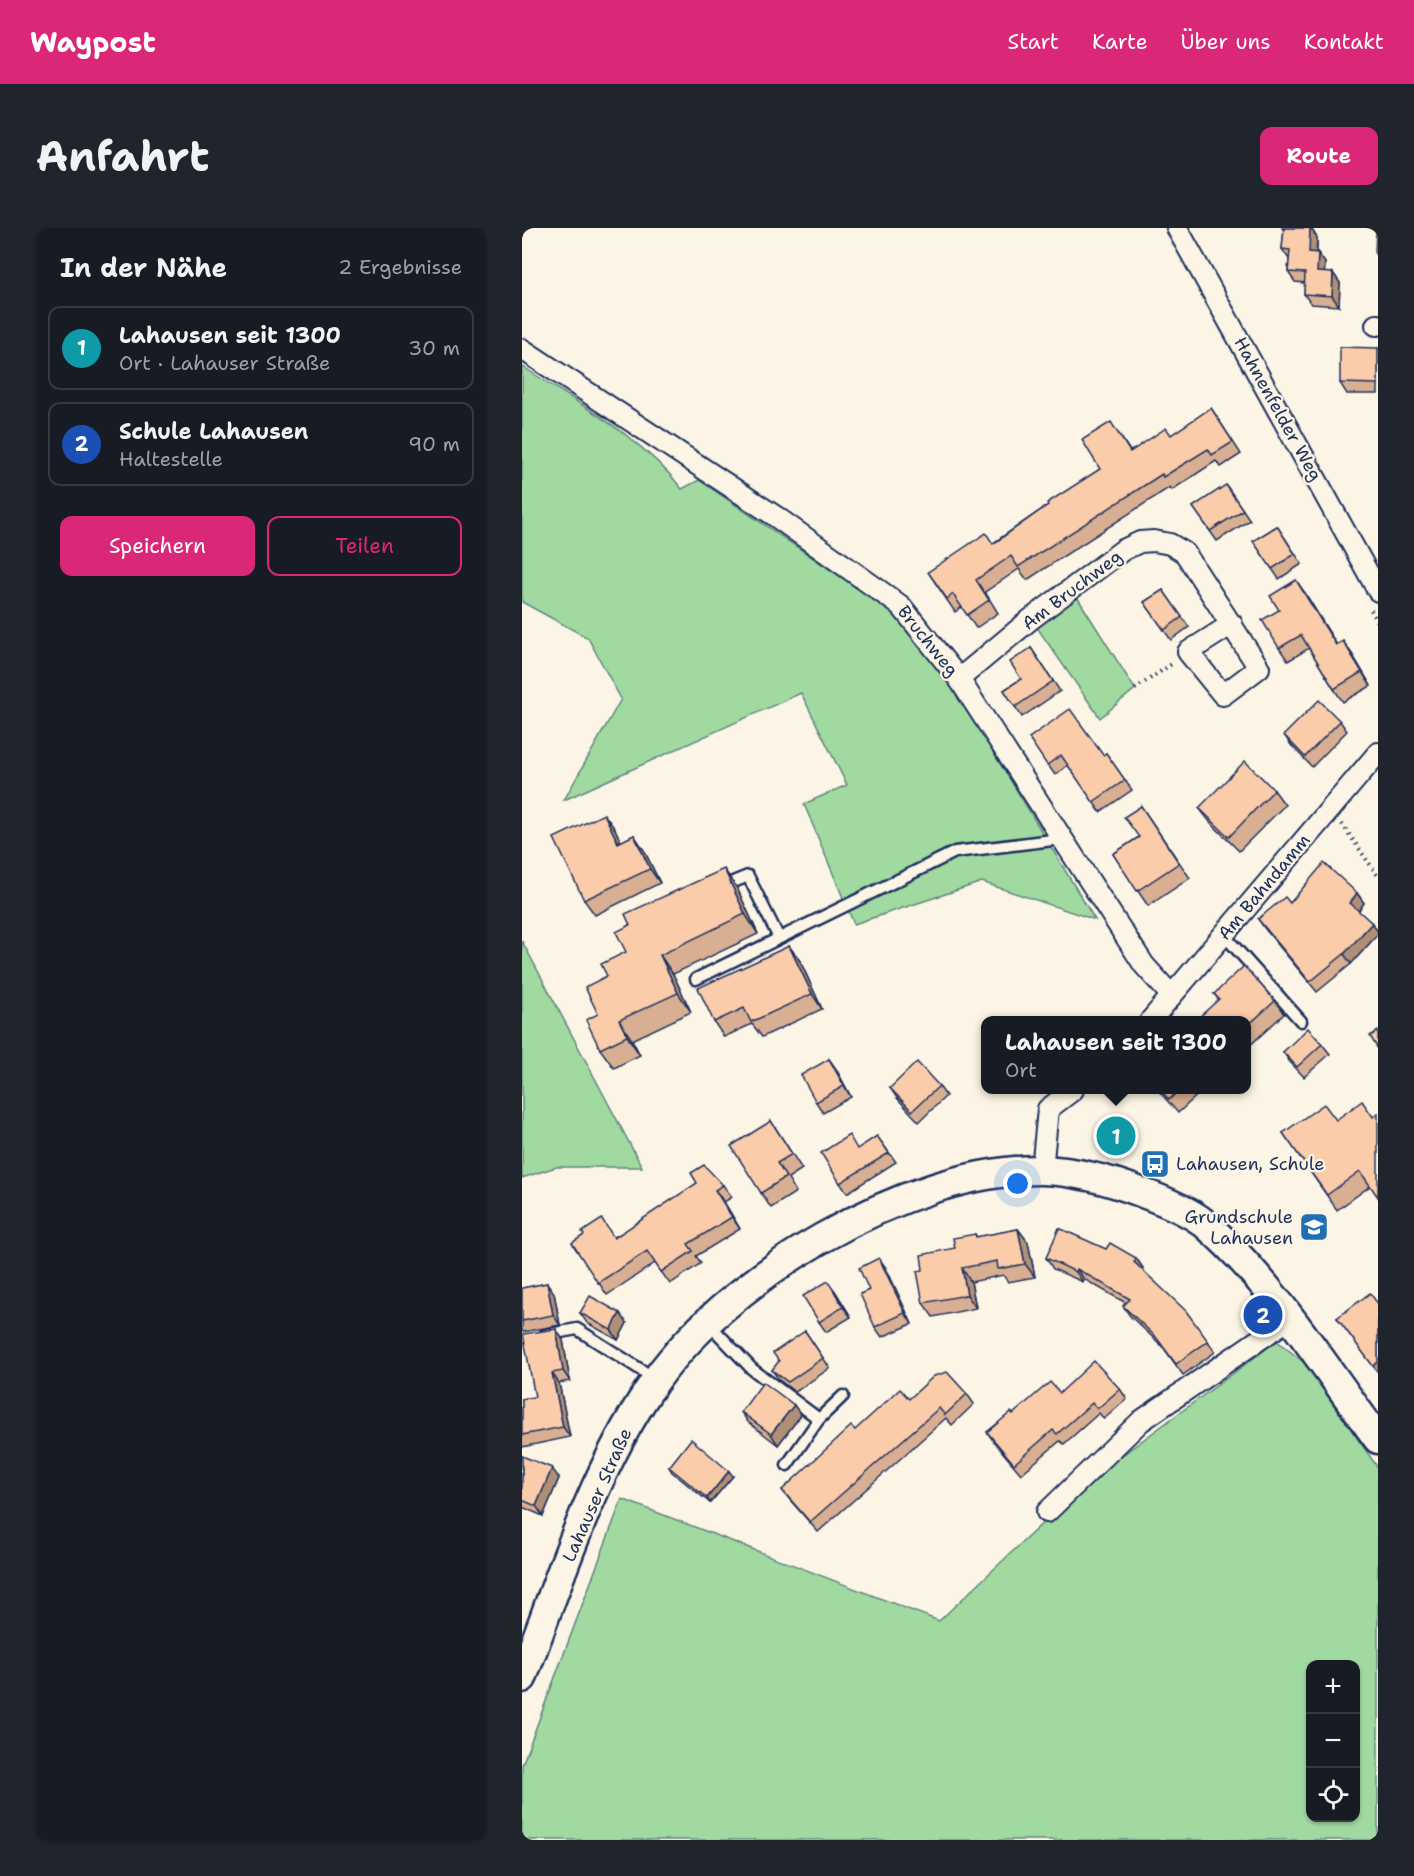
<!DOCTYPE html>
<html lang="de">
<head>
<meta charset="utf-8">
<style>
	:root { --surface:#171b24; --page:#20242c; --text:#f1f3f6; --muted:#9ea1a6; --line:#363941; --accent:#db2777 }
	body { margin:0; font-family:"Shantell Sans",sans-serif; background:var(--page); color:var(--text) }
	.controls { position:absolute; right:18px; bottom:18px; display:grid; overflow:hidden; border-radius:12px; box-shadow:0 2px 4px #0004 }
	.controls button { width:54px; height:54px; display:grid; place-items:center; padding:0; border:0; border-bottom:2px solid var(--line); background:var(--surface); color:var(--text); font:30px sans-serif }
	.you { position:absolute; left:496px; top:956px; width:21px; height:21px; margin:-15px; border:4px solid #fff; border-radius:50%; background:#1a73e8; box-shadow:0 0 0 9px #1a73e833 }
	.badge { display:grid; place-items:center; width:39px; height:39px; border-radius:50%; background:var(--accent); color:#fff; font-size:20px; font-weight:700 }
	.pin { position:absolute; translate:-50% -50%; border:3px solid #fff; box-shadow:0 2px 6px #0006 }
	.popup { position:absolute; left:459px; top:788px; width:270px; height:78px; box-sizing:border-box; display:grid; place-content:center; border-radius:12px; background:var(--surface); filter:drop-shadow(0 2px 4px #0005); font-size:20px; white-space:nowrap; color:var(--muted) }
	.popup b { font-size:22px; color:var(--text) }
	.popup::after { content:''; position:absolute; left:50%; top:100%; margin-left:-12px; border:12px solid transparent; border-top-color:var(--surface) }
	.list { margin:0; padding:0; list-style:none }
	h2 { display:flex; justify-content:space-between; align-items:center; height:78px; margin:0; padding:0 24px; font-size:26px }
	h2 small { font-size:20px; font-weight:400; color:var(--muted) }
	.list li { display:grid; grid-template-columns:39px 1fr auto; gap:18px; align-items:center; box-sizing:border-box; height:84px; margin:0 12px 12px; padding:0 12px; border:2px solid var(--line); border-radius:12px }
	.list b { display:block; font-size:22px; white-space:nowrap }
	.list p { margin:0; font-size:20px; white-space:nowrap; color:var(--muted) }
	.list em { font-size:20px; font-style:normal; color:var(--muted) }
	.actions { display:flex; gap:12px; padding:18px 24px }
	.actions a { flex:1; padding:14px 0; border:2px solid var(--accent); border-radius:12px; text-align:center; font-size:21px; color:var(--accent) }
	.actions .main { background:var(--accent); color:#fff }
	.icon { flex:none; width:33px; height:33px; fill:none; stroke:currentColor; stroke-width:2; stroke-linecap:round; stroke-linejoin:round }
	.map { position:relative; flex:none; width:856px; height:1612px; overflow:hidden; border-radius:12px }
	header { display:flex; align-items:center; gap:36px; box-sizing:border-box; height:84px; padding:0 30px; background:var(--accent); color:#fff }
	header strong { font-size:28px }
	nav { display:flex; gap:33px; margin-inline-start:auto; font-size:21px }
	.intro { display:flex; align-items:center; justify-content:space-between; box-sizing:border-box; height:144px; padding:0 36px }
	h1 { margin:0; font-size:42px }
	.button { padding:15px 27px; border-radius:12px; background:var(--accent); color:#fff; font-size:21px; font-weight:700 }
	main { display:flex; gap:36px; padding:0 36px }
	aside { flex:1; background:var(--surface); border-radius:12px; box-shadow:0 2px 4px #0004 }
	.map>svg:first-child { display:block }
</style>
</head>
<body>
<header>
<strong>Waypost</strong>
<nav><a>Start</a><a>Karte</a><a>Über uns</a><a>Kontakt</a></nav>
</header>
<div class="intro"><h1>Anfahrt</h1><a class="button">Route</a></div>
<main>
<aside>
<h2>In der Nähe<small>2 Ergebnisse</small></h2>
<ul class="list">
<li><span class="badge" style="background:#0f9aa8">1</span><div><b>Lahausen seit 1300</b><p>Ort · Lahauser Straße</p></div><em>30 m</em></li>
<li><span class="badge" style="background:#1a4fb4">2</span><div><b>Schule Lahausen</b><p>Haltestelle</p></div><em>90 m</em></li>
</ul>
<div class="actions"><a class="main">Speichern</a><a>Teilen</a></div>
</aside>
<div class="map">
<svg width="856" height="1612" viewBox="0 0 856 1612">
	<rect width="100%" height="100%" fill="#fcf5e5"/>
	<filter id="ink" filterUnits="userSpaceOnUse"><feTurbulence type="fractalNoise" baseFrequency=".0167" numOctaves="2"/><feDisplacementMap in="SourceGraphic" scale="12" xChannelSelector="R" yChannelSelector="G"/><feConvolveMatrix kernelMatrix="1 2 1 2 8 2 1 2 1" color-interpolation-filters="sRGB"/></filter>
	<g filter="url(#ink)">
		<g fill="#a0daa0" stroke="#5e847f" stroke-width="1.5" fill-rule="evenodd">
			<path d="M 0,138 C 55,175 119,208 160,261 L 177,252 L 370,384 L 428,452 L 573,692 L 460,654 L 332,696 L 282,576 L 325,557 L 279,465 L 42,572 L 99,471 L 66,410 L 0,374 Z"/>
			<path d="M 550,361 L 613,461 L 578,490 L 509,391 Z"/>
			<path d="M 0,713 L 120,939 L 34,939 L 0,950 Z"/>
			<path d="M 755,1113 L 784,1136 L 856,1240 L 856,1612 L 0,1612 L 0,1537 L 100,1271 L 417,1393 L 564,1254 ZM 788,1436 L 834,1436 L 834,1590 L 788,1590 Z"/>
		</g>
		<g fill="none" stroke-linecap="round" stroke-linejoin="round">
			<g stroke="#1b2f5e" stroke-width="15">
				<g id="lane">
					<path d="M 199,659 L 226,648 L 257,710"/>
					<path d="M 702,707 L 779,793"/>
					<path d="M 174,751 L 433,624 L 539,611"/>
					<path d="M 186,1095 L 230,1141 L 297,1191 L 265,1237"/>
					<path d="M 23,1107 L 55,1101 L 135,1152"/>
					<path d="M 297,1191 L 321,1168"/>
				</g>
			</g>
			<g stroke="#1b2f5e" stroke-width="24">
				<g id="street">
					<path d="M 655,0 L 856,363"/>
					<path d="M 854,97 L 856,97"/>
					<path d="M 0,121 L 253,288 L 379,378 L 437,451 L 622,737 L 649,767"/>
					<path d="M 437,451 L 509,391 L 601,322 L 618,314 L 632,313 L 648,316 L 663,325 L 737,440 L 701,467 L 666,424 L 710,396"/>
					<path d="M 629,792 L 856,525"/>
					<path d="M 520,942 L 526,881 L 551,862"/>
					<path d="M 525,1284 L 619,1193 L 767,1091"/>
				</g>
			</g>
			<g stroke="#1b2f5e" stroke-width="33">
				<path id="secondary" d="M 0,1450 C 37,1353 69,1249 127,1162 C 200,1051 385,941 519,942 C 555,943 588,952 621,965 C 640,972 666,982 682,995 C 748,1051 804,1141 856,1211"/>
			</g>
			<g stroke="#1b2f5e" stroke-width="4" stroke-dasharray="1.5 4.5" stroke-linecap="butt">
				<path d="M 849,382 L 856,394"/>
				<path d="M 613,461 L 651,435"/>
				<path d="M 820,596 L 856,648"/>
			</g>
			<use href="#lane" stroke="#fcf5e5" stroke-width="10"/>
			<use href="#street" stroke="#fcf5e5" stroke-width="20"/>
			<use href="#secondary" stroke="#fcf5e5" stroke-width="28"/>
		</g>
		<g fill="#d8af92" stroke="#1b2f5e" stroke-width="1.5">
			<path d="M 760,0 L 789,0 L 795,10 L 795,25 L 796,25 L 803,35 L 802,45 L 811,45 L 818,55 L 817,78 L 789,76 L 782,66 L 783,55 L 773,54 L 766,44 L 767,31 L 760,21 L 762,3 Z"/>
			<path d="M 856,120 L 856,166 L 825,166 L 818,155 Z"/>
			<path d="M 689,180 L 719,226 L 699,239 L 694,233 L 650,262 L 648,259 L 505,352 L 497,341 L 463,364 L 476,385 L 454,400 L 440,379 L 433,384 L 406,344 L 471,315 L 578,241 L 597,206 L 608,223 L 649,207 Z"/>
			<path d="M 704,257 L 728,292 L 695,313 L 671,279 Z"/>
			<path d="M 755,298 L 780,336 L 757,351 L 731,313 Z"/>
			<path d="M 641,362 L 667,399 L 649,412 L 622,374 Z"/>
			<path d="M 783,365 L 814,417 L 830,426 L 849,458 L 821,474 L 812,461 L 787,420 L 766,433 L 757,420 Z"/>
			<path d="M 509,420 L 538,463 L 500,489 L 482,462 L 499,451 Z"/>
			<path d="M 818,493 L 825,503 L 790,539 L 769,517 L 762,507 Z"/>
			<path d="M 507,510 L 581,527 L 584,525 L 610,562 L 578,584 L 546,537 L 533,547 Z"/>
			<path d="M 752,562 L 763,577 L 717,623 L 688,594 L 677,580 Z"/>
			<path d="M 619,578 L 668,650 L 626,678 L 591,626 L 617,609 Z"/>
			<path d="M 93,601 L 99,614 L 112,607 L 122,622 L 138,655 L 73,687 L 62,672 Z"/>
			<path d="M 215,660 L 236,706 L 151,746 L 169,784 L 110,812 L 118,827 L 92,840 L 78,821 L 76,786 L 85,748 L 104,724 Z"/>
			<path d="M 835,665 L 842,675 L 836,683 L 850,695 L 856,704 L 856,706 L 829,736 L 795,764 L 743,701 L 736,691 L 768,675 Z"/>
			<path d="M 267,718 L 278,733 L 300,781 L 240,809 L 230,796 L 202,809 L 192,794 Z"/>
			<path d="M 692,766 L 753,773 L 762,786 L 724,821 L 724,792 L 696,771 Z"/>
			<path d="M 800,816 L 808,826 L 782,849 L 768,834 L 761,824 Z"/>
			<path d="M 307,831 L 314,841 L 329,869 L 301,885 L 294,874 Z"/>
			<path d="M 417,858 L 424,868 L 397,894 L 375,870 L 368,860 Z"/>
			<path d="M 635,861 L 682,861 L 656,885 Z"/>
			<path d="M 851,889 L 848,958 L 815,982 L 761,905 L 814,892 Z"/>
			<path d="M 249,893 L 280,941 L 266,950 L 274,964 L 249,980 L 239,965 Z"/>
			<path d="M 355,908 L 374,934 L 325,965 L 318,955 L 336,921 Z"/>
			<path d="M 201,957 L 210,969 L 202,974 L 218,1001 L 174,1028 L 179,1035 L 148,1056 L 133,1035 L 85,1067 L 50,1015 L 62,1007 L 92,1009 Z"/>
			<path d="M 496,1001 L 506,1014 L 513,1049 L 486,1054 L 481,1047 L 449,1054 L 454,1080 L 411,1089 L 401,1075 L 401,1042 L 453,1006 L 455,1009 Z"/>
			<path d="M 584,1021 L 614,1030 L 621,1040 L 620,1042 L 686,1113 L 693,1124 L 661,1147 L 641,1119 L 608,1088 L 601,1078 L 604,1075 L 562,1051 L 561,1054 L 531,1041 L 524,1030 Z"/>
			<path d="M 364,1040 L 390,1096 L 360,1109 L 353,1099 L 347,1062 Z"/>
			<path d="M 25,1055 L 32,1065 L 38,1097 L 1,1104 L 0,1103 L 0,1060 Z"/>
			<path d="M 313,1063 L 329,1089 L 304,1104 L 297,1094 Z"/>
			<path d="M 856,1076 L 856,1142 L 855,1143 L 815,1090 Z"/>
			<path d="M 58,1085 L 105,1095 L 96,1112 L 65,1095 Z"/>
			<path d="M 34,1101 L 41,1112 L 48,1153 L 37,1155 L 48,1209 L 0,1219 L 0,1171 L 13,1169 Z"/>
			<path d="M 283,1103 L 308,1140 L 273,1164 L 257,1152 L 250,1142 Z"/>
			<path d="M 598,1161 L 605,1171 L 582,1191 L 577,1185 L 542,1216 L 538,1213 L 499,1246 L 472,1214 L 465,1204 L 491,1186 Z"/>
			<path d="M 445,1166 L 452,1176 L 430,1197 L 424,1190 L 296,1304 L 268,1272 L 260,1262 L 333,1202 L 387,1171 Z"/>
			<path d="M 219,1184 L 279,1187 L 256,1217 L 226,1194 Z"/>
			<path d="M 0,1228 L 37,1250 L 21,1288 L 0,1279 Z"/>
			<path d="M 147,1239 L 211,1248 L 188,1275 L 150,1244 Z"/>
		</g>
		<g fill="#b08f77" stroke="#1b2f5e" stroke-width="1.5">
			<path d="M 781,0 L 789,0 L 795,10 L 794,34 L 787,24 Z"/>
			<path d="M 796,25 L 803,35 L 802,54 L 795,44 Z"/>
			<path d="M 811,45 L 818,55 L 817,78 L 810,68 Z"/>
			<path d="M 774,352 L 783,365 L 823,430 L 814,417 Z"/>
			<path d="M 821,413 L 830,426 L 849,458 L 840,444 Z"/>
			<path d="M 82,586 L 93,601 L 106,630 L 96,615 Z"/>
			<path d="M 112,607 L 122,622 L 138,655 L 128,641 Z"/>
			<path d="M 202,641 L 215,660 L 236,706 L 223,686 Z"/>
			<path d="M 835,665 L 842,675 L 835,685 L 828,675 Z"/>
			<path d="M 850,695 L 856,704 L 856,706 L 829,736 L 822,726 Z"/>
			<path d="M 267,718 L 278,733 L 300,781 L 290,766 Z"/>
			<path d="M 138,727 L 151,746 L 169,784 L 156,765 Z"/>
			<path d="M 97,792 L 110,812 L 118,827 L 105,808 Z"/>
			<path d="M 307,831 L 314,841 L 329,869 L 322,858 Z"/>
			<path d="M 193,962 L 202,974 L 218,1001 L 210,989 Z"/>
			<path d="M 496,1001 L 506,1014 L 513,1049 L 503,1036 Z"/>
			<path d="M 357,1030 L 364,1040 L 390,1096 L 383,1085 Z"/>
			<path d="M 614,1030 L 621,1040 L 619,1044 L 612,1034 Z"/>
			<path d="M 440,1040 L 449,1054 L 454,1080 L 445,1067 Z"/>
			<path d="M 555,1041 L 562,1051 L 561,1054 L 554,1044 Z"/>
			<path d="M 306,1053 L 313,1063 L 329,1089 L 321,1079 Z"/>
			<path d="M 25,1055 L 32,1065 L 38,1097 L 31,1087 Z"/>
			<path d="M 98,1085 L 105,1095 L 96,1112 L 89,1102 Z"/>
			<path d="M 34,1101 L 41,1112 L 48,1153 L 41,1143 Z"/>
			<path d="M 30,1145 L 37,1155 L 48,1209 L 41,1199 Z"/>
			<path d="M 272,1177 L 279,1187 L 256,1217 L 249,1206 Z"/>
			<path d="M 30,1240 L 37,1250 L 21,1288 L 14,1278 Z"/>
			<path d="M 207,1243 L 211,1248 L 188,1275 L 185,1270 Z"/>
		</g>
		<g fill="#fbccaa" stroke="#1b2f5e" stroke-width="1.5">
			<path d="M 762,0 L 788,0 L 787,24 L 796,25 L 795,44 L 811,45 L 810,68 L 782,66 L 783,45 L 766,44 L 768,22 L 760,21 Z"/>
			<path d="M 854,0 L 856,0 L 856,26 L 853,26 Z"/>
			<path d="M 818,119 L 856,120 L 856,156 L 818,155 Z"/>
			<path d="M 689,180 L 711,214 L 690,227 L 686,221 L 641,249 L 640,246 L 496,339 L 489,328 L 454,352 L 467,372 L 445,387 L 431,366 L 425,371 L 406,344 L 464,305 L 471,316 L 526,277 L 525,275 L 578,241 L 560,212 L 589,194 L 608,224 L 644,200 L 649,207 Z"/>
			<path d="M 704,257 L 721,282 L 688,303 L 671,279 Z"/>
			<path d="M 755,298 L 773,326 L 750,341 L 731,313 Z"/>
			<path d="M 774,352 L 814,417 L 821,413 L 840,444 L 812,461 L 779,407 L 757,420 L 740,392 L 757,382 L 748,368 Z"/>
			<path d="M 641,362 L 660,389 L 642,402 L 622,374 Z"/>
			<path d="M 509,420 L 531,453 L 493,479 L 482,462 L 499,451 L 488,434 Z"/>
			<path d="M 797,472 L 818,493 L 783,529 L 762,507 Z"/>
			<path d="M 548,481 L 581,527 L 584,525 L 603,552 L 571,574 L 539,527 L 525,537 L 507,510 Z"/>
			<path d="M 723,533 L 752,562 L 707,609 L 677,580 Z"/>
			<path d="M 619,578 L 657,635 L 615,663 L 591,626 L 617,609 L 602,589 Z"/>
			<path d="M 82,586 L 96,615 L 112,607 L 128,641 L 62,672 L 32,610 Z"/>
			<path d="M 802,635 L 835,665 L 828,675 L 850,695 L 822,726 L 788,754 L 736,691 L 763,669 L 768,675 Z"/>
			<path d="M 202,641 L 223,686 L 138,727 L 156,765 L 97,792 L 105,808 L 78,821 L 64,792 L 76,786 L 63,759 L 85,748 L 79,736 L 104,724 L 94,704 L 108,697 L 103,686 Z"/>
			<path d="M 267,718 L 290,766 L 229,794 L 222,780 L 192,794 L 176,760 Z"/>
			<path d="M 722,738 L 753,773 L 724,799 L 724,792 L 674,792 L 697,771 L 692,766 Z"/>
			<path d="M 786,800 L 800,816 L 775,839 L 761,824 Z"/>
			<path d="M 856,803 L 856,821 L 848,808 Z"/>
			<path d="M 307,831 L 322,858 L 294,874 L 279,847 Z"/>
			<path d="M 395,834 L 417,858 L 390,883 L 368,860 Z"/>
			<path d="M 638,861 L 658,861 L 647,872 Z"/>
			<path d="M 840,873 L 851,889 L 856,885 L 856,969 L 838,943 L 805,967 L 761,905 L 802,876 L 814,892 Z"/>
			<path d="M 249,893 L 270,926 L 255,935 L 264,949 L 239,965 L 209,918 Z"/>
			<path d="M 327,907 L 335,921 L 355,908 L 367,925 L 318,955 L 299,925 Z"/>
			<path d="M 182,937 L 201,957 L 193,962 L 210,989 L 166,1016 L 171,1023 L 139,1044 L 125,1023 L 76,1055 L 50,1015 L 62,1007 L 60,1004 L 80,991 L 92,1010 L 175,955 L 169,945 Z"/>
			<path d="M 537,1000 L 584,1021 L 588,1015 L 614,1030 L 612,1034 L 664,1083 L 686,1113 L 654,1136 L 634,1109 L 601,1078 L 608,1071 L 555,1041 L 554,1044 L 524,1030 Z"/>
			<path d="M 496,1001 L 503,1036 L 476,1041 L 475,1033 L 440,1040 L 445,1067 L 401,1075 L 395,1043 L 401,1042 L 399,1027 L 433,1020 L 431,1010 L 453,1006 L 454,1009 Z"/>
			<path d="M 357,1030 L 383,1085 L 353,1099 L 338,1066 L 347,1062 L 337,1040 Z"/>
			<path d="M 306,1053 L 321,1079 L 297,1094 L 281,1068 Z"/>
			<path d="M 25,1055 L 31,1087 L 0,1093 L 0,1060 Z"/>
			<path d="M 848,1065 L 856,1076 L 856,1134 L 851,1138 L 815,1090 Z"/>
			<path d="M 68,1068 L 98,1085 L 89,1102 L 58,1085 Z"/>
			<path d="M 34,1101 L 41,1143 L 30,1145 L 41,1199 L 0,1207 L 0,1171 L 13,1169 L 1,1106 Z"/>
			<path d="M 283,1103 L 301,1130 L 266,1154 L 250,1142 L 257,1133 L 251,1125 Z"/>
			<path d="M 572,1133 L 598,1161 L 575,1181 L 570,1175 L 535,1206 L 531,1202 L 492,1236 L 465,1204 L 489,1184 L 491,1186 L 528,1154 L 538,1165 Z"/>
			<path d="M 425,1144 L 445,1166 L 423,1187 L 417,1180 L 288,1294 L 260,1262 L 329,1198 L 333,1202 L 378,1161 L 387,1171 L 412,1148 Z"/>
			<path d="M 241,1154 L 272,1177 L 249,1206 L 219,1184 Z"/>
			<path d="M 169,1211 L 207,1243 L 185,1270 L 147,1239 Z"/>
			<path d="M 0,1228 L 30,1240 L 14,1278 L 0,1272 Z"/>
		</g>
	</g>
	<defs>
		<g id="bus-square" transform="scale(1.5)"><rect x="-9" y="-9" width="18" height="18" rx="4" fill="#1f6fb2" stroke="#fcf5e5"/><path d="M-5-6H5V4H4V6H2V4H-2V6H-4V4H-5ZM-3.5-4V0h7V-4ZM-3.5 1.2v1.5H-2V1.2ZM2 1.2v1.5H3.5V1.2Z" fill="#fff"/></g>
		<g id="school-square" transform="scale(1.5)"><rect x="-9" y="-9" width="18" height="18" rx="4" fill="#1f6fb2" stroke="#fcf5e5"/><path d="M0-5L7-2L0 1L-7-2ZM-4 1L0 2.5L4 1V4Q0 6-4 4Z" fill="#fff"/></g>
	</defs>
	<g fill-rule="evenodd">
		<use href="#bus-square" x="633" y="936"/>
		<use href="#school-square" x="792" y="999"/>
	</g>
	<g text-anchor="middle" dominant-baseline="central" stroke-width="4.5" stroke-linejoin="round" paint-order="stroke">
		<g font-size="18" fill="#1b2f5e" stroke="#fcf5e5">
			<text transform="translate(756 181) rotate(61)">Hahnenfelder Weg</text>
			<text transform="translate(550 362) rotate(-37)">Am Bruchweg</text>
			<text transform="translate(406 413) rotate(51)">Bruchweg</text>
			<text transform="translate(742 659) rotate(-50)">Am Bahndamm</text>
			<text transform="translate(75 1267) rotate(-66)">Lahauser Straße</text>
		</g>
		<g font-size="18" fill="#1b2f5e" stroke="#fcf5e5" text-anchor="start">
			<text x="654" y="936">Lahausen, Schule</text>
			<text x="771" y="989" text-anchor="end">Grundschule<tspan x="771" dy="21">Lahausen</tspan></text>
		</g>
	</g>
</svg>
<div class="controls">
<button>+</button>
<button>−</button>
<button><svg class="icon" aria-label="locate" viewBox="0 0 24 24"><circle cx="12" cy="12" r="6"/><path d="M12 2v4M12 18v4M2 12h4M18 12h4"/></svg></button>
</div>
<div class="you"></div>
<div class="pin badge" style="left:594px;top:908px;background:#0f9aa8">1</div>
<div class="popup"><b>Lahausen seit 1300</b>Ort</div>
<div class="pin badge" style="left:741px;top:1087px;background:#1a4fb4">2</div>
</div>
</main>
</body>
</html>
